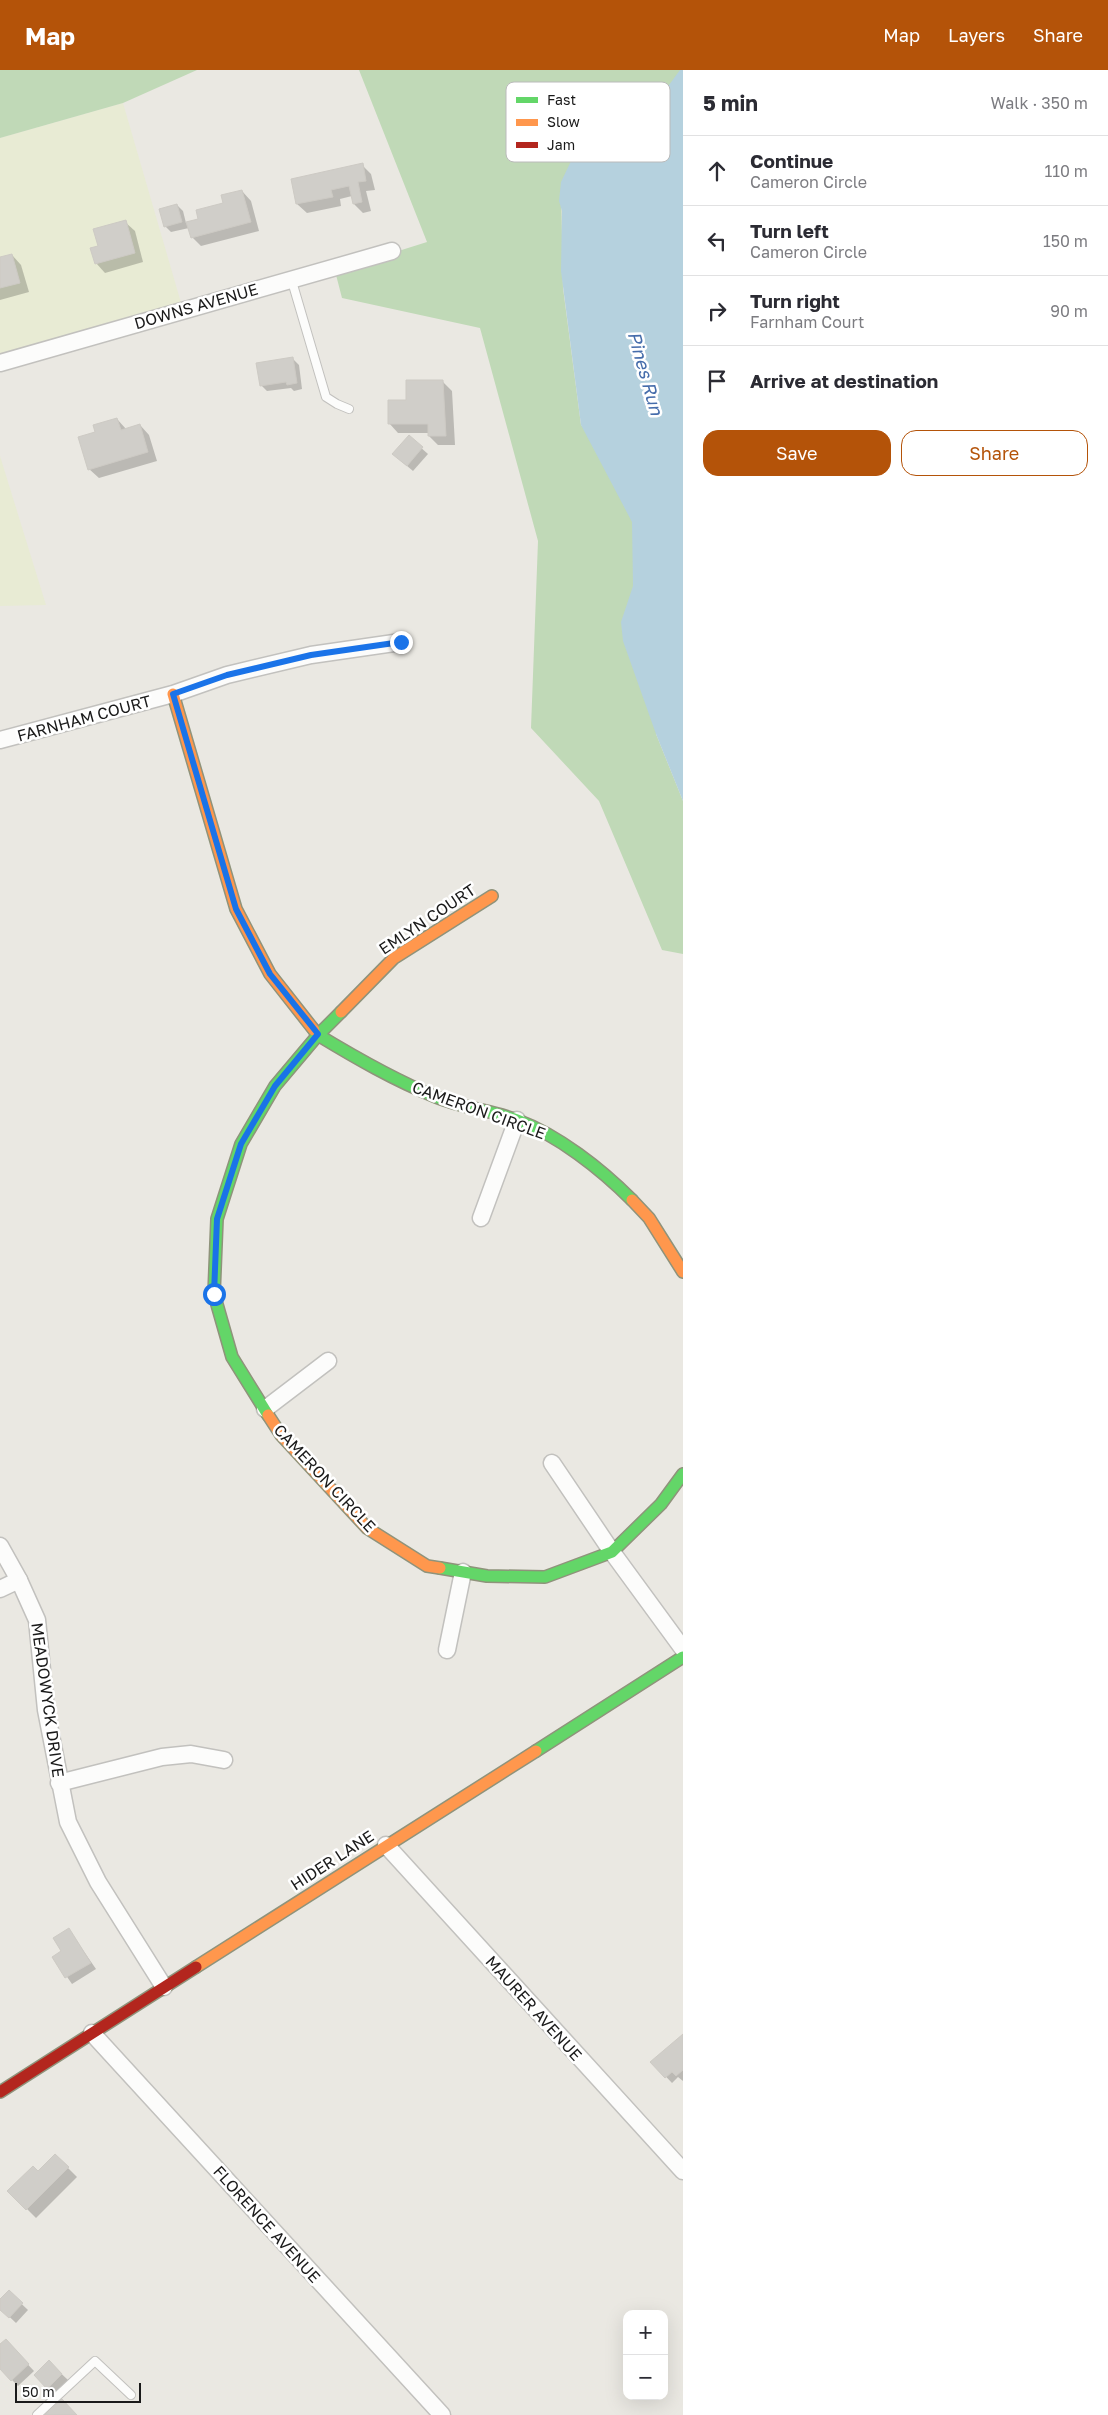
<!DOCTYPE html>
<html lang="en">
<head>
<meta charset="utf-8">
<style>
	:root { --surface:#fff; --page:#f2f2f3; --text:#2b2b33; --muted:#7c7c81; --line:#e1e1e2; --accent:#b45309 }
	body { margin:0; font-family:"Golos Text",sans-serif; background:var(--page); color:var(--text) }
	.controls { position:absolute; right:15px; bottom:15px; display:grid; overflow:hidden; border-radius:10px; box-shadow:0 5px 20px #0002 }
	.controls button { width:45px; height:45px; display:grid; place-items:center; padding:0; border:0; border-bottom:1px solid var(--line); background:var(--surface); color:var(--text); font:25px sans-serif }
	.scale { position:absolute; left:15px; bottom:12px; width:126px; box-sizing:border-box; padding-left:5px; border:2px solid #1a1a1a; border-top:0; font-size:14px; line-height:18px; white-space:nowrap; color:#1a1a1a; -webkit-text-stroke:4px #fff; paint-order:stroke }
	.stop { position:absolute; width:15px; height:15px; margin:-11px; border:4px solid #1a73e8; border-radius:50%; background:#fff }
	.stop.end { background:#1a73e8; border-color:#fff; box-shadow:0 1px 5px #0008 }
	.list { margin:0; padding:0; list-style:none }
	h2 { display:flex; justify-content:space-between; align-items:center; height:65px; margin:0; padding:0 20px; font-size:21px }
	h2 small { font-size:16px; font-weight:400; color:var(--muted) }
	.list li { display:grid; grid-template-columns:32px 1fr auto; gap:15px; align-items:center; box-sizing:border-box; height:70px; padding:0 20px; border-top:1px solid var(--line) }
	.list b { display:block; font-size:19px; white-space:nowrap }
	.list p { margin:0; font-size:16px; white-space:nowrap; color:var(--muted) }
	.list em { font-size:16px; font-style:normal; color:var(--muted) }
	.actions { display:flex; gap:10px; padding:15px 20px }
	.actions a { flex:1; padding:11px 0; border:1px solid var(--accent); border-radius:15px; text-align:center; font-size:18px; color:var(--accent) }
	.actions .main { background:var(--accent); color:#fff }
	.icon { flex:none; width:28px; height:28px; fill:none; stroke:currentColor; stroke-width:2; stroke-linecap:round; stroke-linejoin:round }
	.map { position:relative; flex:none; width:683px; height:2345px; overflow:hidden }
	header { display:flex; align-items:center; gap:30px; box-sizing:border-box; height:70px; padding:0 25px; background:var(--accent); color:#fff }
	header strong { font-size:24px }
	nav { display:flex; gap:28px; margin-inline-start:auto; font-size:18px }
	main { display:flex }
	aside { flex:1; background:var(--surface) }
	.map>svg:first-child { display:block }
</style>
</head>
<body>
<header>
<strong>Map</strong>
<nav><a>Map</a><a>Layers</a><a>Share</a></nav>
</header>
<main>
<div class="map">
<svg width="683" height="2345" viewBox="0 0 683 2345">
	<rect width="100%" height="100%" fill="#eae8e2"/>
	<g fill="#e8ebd4">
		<path d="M 123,33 L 184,243 L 0,296 L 0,68 Z"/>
		<path d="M 0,386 L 46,535 L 0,536 Z"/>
	</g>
	<g fill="#c0d9b7">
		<path d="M 0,0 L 197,0 L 123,33 L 0,68 Z"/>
		<path d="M 359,0 L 683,0 L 683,108 L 561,113 L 563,218 L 581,355 L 683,455 L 656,664 L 683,731 L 683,884 L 662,880 L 599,731 L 531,658 L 538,471 L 480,258 L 342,228 L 335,201 L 427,172 Z"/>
	</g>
	<path fill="#b5d1de" d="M 680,0 L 683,0 L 683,731 L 656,664 L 623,571 L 621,552 L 633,516 L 632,452 L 581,355 L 561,201 L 562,141 L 559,131 L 561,112 L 583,66 L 591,57 L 617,35 L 650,28 L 658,23 L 669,15 Z"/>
	<g fill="#0003">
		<path d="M 362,95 L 371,104 L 375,120 L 366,121 L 371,141 L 363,143 L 354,134 L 352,126 L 340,129 L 341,136 L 307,143 L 297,134 Z"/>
		<path d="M 242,121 L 251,131 L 259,161 L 201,176 L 192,167 L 189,158 L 171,162 L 165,156 L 177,135 L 183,141 L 186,153 L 200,150 Z"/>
		<path d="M 125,152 L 135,161 L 143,192 L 105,203 L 96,193 L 99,177 Z"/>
		<path d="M 12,185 L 21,195 L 29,222 L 0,230 L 0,189 Z"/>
		<path d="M 293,289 L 299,295 L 302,319 L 294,321 L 291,318 L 267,321 L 261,315 Z"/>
		<path d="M 443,312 L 452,321 L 455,375 L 438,375 L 429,366 L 429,363 L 398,363 L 389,353 L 408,331 Z"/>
		<path d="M 117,349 L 126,359 L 140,355 L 149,365 L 157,391 L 99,408 L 89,399 L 97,363 Z"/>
		<path d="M 409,367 L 428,384 L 413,401 L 400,390 Z"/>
		<path d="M 69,1860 L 96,1899 L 72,1914 L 54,1888 L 63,1882 Z"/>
		<path d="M 683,1965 L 683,2011 L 678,2007 L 672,2013 L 652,1992 Z"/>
		<path d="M 55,2085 L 77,2107 L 36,2148 L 9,2121 L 38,2103 Z"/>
		<path d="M 9,2222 L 28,2240 L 16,2253 L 0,2238 L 0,2231 Z"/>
		<path d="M 6,2271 L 34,2301 L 18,2316 L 0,2298 L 0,2276 Z"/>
		<path d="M 49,2292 L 68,2310 L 54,2324 L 36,2305 Z"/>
	</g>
	<g fill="#d0cec9" stroke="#cdcac4">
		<path d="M 363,93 L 366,111 L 358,112 L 362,132 L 353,134 L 349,116 L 331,120 L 333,127 L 296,134 L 291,109 Z"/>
		<path d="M 242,120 L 251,152 L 191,168 L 186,152 L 198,149 L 196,140 L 223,133 L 221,125 Z"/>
		<path d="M 177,134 L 182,152 L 164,157 L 159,139 Z"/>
		<path d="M 126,150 L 135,183 L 95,194 L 90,178 L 98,176 L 93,159 Z"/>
		<path d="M 12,184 L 20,213 L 0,218 L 0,187 Z"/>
		<path d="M 293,287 L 297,313 L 287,315 L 286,312 L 260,316 L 256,293 Z"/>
		<path d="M 406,310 L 443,310 L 446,366 L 428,366 L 428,354 L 388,354 L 388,330 L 406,330 Z"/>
		<path d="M 117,348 L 121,360 L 140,354 L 148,382 L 88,400 L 78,367 L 95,362 L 93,355 Z"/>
		<path d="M 409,365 L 423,377 L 407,396 L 392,384 Z"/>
		<path d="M 69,1858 L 91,1893 L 65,1908 L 52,1887 L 61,1881 L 53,1868 Z"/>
		<path d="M 683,1964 L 683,2000 L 676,2006 L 672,2002 L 665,2008 L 650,1992 Z"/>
		<path d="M 55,2084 L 69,2097 L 26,2140 L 7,2121 L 33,2096 L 38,2101 Z"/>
		<path d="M 9,2220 L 23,2233 L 9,2248 L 0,2240 L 0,2229 Z"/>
		<path d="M 6,2269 L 29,2294 L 11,2311 L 0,2299 L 0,2274 Z"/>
		<path d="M 49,2290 L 62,2304 L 47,2319 L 34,2305 Z"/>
		<path d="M 62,2329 L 77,2345 L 45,2345 Z"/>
	</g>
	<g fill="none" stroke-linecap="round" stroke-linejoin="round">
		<g stroke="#c2c1be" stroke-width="10">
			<g id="lane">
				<path d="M 291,208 L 326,327 L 337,334 L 349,339"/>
				<path d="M 37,2345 L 95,2291 L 131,2325"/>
			</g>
		</g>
		<g stroke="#c2c1be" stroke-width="19">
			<g id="street">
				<path d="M 0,293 L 392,181"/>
				<path d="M 0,670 L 173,624 L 227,605 L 311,585 L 401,572"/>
				<path d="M 481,1148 L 517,1050"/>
				<path d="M 265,1339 L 328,1291"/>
				<path d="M 552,1393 L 612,1482 L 683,1579"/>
				<path d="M 0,1476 L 19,1510 L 37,1550 L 46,1640 L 68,1752 L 98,1812 L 164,1917"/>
				<path d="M 0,1519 L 19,1510"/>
				<path d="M 447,1580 L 463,1502"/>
				<path d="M 59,1713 L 162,1687 L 191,1684 L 224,1690"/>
				<path d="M 386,1775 L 683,2101"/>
				<path d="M 92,1963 L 442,2345"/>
			</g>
		</g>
		<g stroke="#8f937b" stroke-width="14">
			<g id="fast">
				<path d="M 314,960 L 318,965 C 356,988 394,1010 436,1027 C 462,1038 491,1040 517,1050 C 558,1065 601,1099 632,1130"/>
				<path d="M 268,1345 L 232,1287 L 214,1224 L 217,1149 L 241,1074 L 275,1016 L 318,965 L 341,942"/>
				<path d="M 440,1498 L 487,1506 L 545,1507 L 612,1482 L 661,1434 L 683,1404"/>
				<path d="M 536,1681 L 683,1587"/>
			</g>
		</g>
		<g stroke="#8f937b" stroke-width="14">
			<g id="slow">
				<path d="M 173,624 L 236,839 L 270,904 L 314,960"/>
				<path d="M 341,942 L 394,888 L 492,826"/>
				<path d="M 632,1130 L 649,1148 L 683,1202"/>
				<path d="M 268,1345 L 281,1365 L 367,1458 L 427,1496 L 440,1498"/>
				<path d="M 196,1897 L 536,1681"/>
			</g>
		</g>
		<g stroke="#8f937b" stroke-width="14">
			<path id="jam" d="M 0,2022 L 196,1897"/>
		</g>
		<use href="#lane" stroke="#fcfcfb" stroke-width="8"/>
		<use href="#street" stroke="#fcfcfb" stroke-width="16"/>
		<use href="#fast" stroke="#63d668" stroke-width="11"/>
		<use href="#slow" stroke="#ff974d" stroke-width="11"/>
		<use href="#jam" stroke="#b3261e" stroke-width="11"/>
	</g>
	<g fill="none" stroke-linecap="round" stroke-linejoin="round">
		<path stroke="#1a73e8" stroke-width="6" d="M 214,1224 L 217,1149 L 241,1074 L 275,1016 L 318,964 L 270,904 L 236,839 L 173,624 L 227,605 L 311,585 L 401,572"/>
	</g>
	<g text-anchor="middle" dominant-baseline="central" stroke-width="5" stroke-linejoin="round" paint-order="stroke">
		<g font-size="16" fill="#1a1a1a" stroke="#fff">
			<text transform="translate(196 236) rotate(-16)">DOWNS AVENUE</text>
			<text transform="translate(84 648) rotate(-15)">FARNHAM COURT</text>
			<text transform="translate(427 849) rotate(-34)">EMLYN COURT</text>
			<text transform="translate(479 1040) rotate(20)">CAMERON CIRCLE</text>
			<text transform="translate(325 1408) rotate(47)">CAMERON CIRCLE</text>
			<text transform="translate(48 1630) rotate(82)">MEADOWYCK DRIVE</text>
			<text transform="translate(332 1790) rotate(-33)">HIDER LANE</text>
			<text transform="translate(534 1938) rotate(48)">MAURER AVENUE</text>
			<text transform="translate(267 2154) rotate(48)">FLORENCE AVENUE</text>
		</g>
		<g font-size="18" font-style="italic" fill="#466dab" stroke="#fff">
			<text transform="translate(646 303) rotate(74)">Pines Run</text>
		</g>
	</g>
	<rect x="506" y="12" width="164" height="80" rx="8" fill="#fff" stroke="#bababa" stroke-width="1"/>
	<rect x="516" y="27" width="22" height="6" fill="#63d668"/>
	<rect x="516" y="49" width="22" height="7" fill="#ff974d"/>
	<rect x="516" y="72" width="22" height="6" fill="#b3261e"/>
	<g font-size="14" fill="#1a1a1a">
		<text x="547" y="35">Fast</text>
		<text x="547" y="57">Slow</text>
		<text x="547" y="80">Jam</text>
	</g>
</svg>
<div class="controls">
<button>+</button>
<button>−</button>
</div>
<div class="scale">50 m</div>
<div class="stop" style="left:214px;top:1224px"></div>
<div class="stop end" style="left:401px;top:572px"></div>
</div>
<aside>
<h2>5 min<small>Walk · 350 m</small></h2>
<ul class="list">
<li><svg class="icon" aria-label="ahead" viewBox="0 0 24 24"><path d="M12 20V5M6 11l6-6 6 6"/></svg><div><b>Continue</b><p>Cameron Circle</p></div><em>110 m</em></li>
<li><svg class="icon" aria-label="left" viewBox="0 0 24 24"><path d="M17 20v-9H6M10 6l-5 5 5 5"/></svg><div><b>Turn left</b><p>Cameron Circle</p></div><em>150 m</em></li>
<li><svg class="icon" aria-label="right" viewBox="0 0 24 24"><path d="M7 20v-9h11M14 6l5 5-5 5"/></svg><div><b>Turn right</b><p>Farnham Court</p></div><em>90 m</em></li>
<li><svg class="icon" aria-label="arrive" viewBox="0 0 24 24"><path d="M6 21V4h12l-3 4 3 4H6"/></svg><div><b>Arrive at destination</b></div></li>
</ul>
<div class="actions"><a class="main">Save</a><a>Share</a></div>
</aside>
</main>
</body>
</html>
